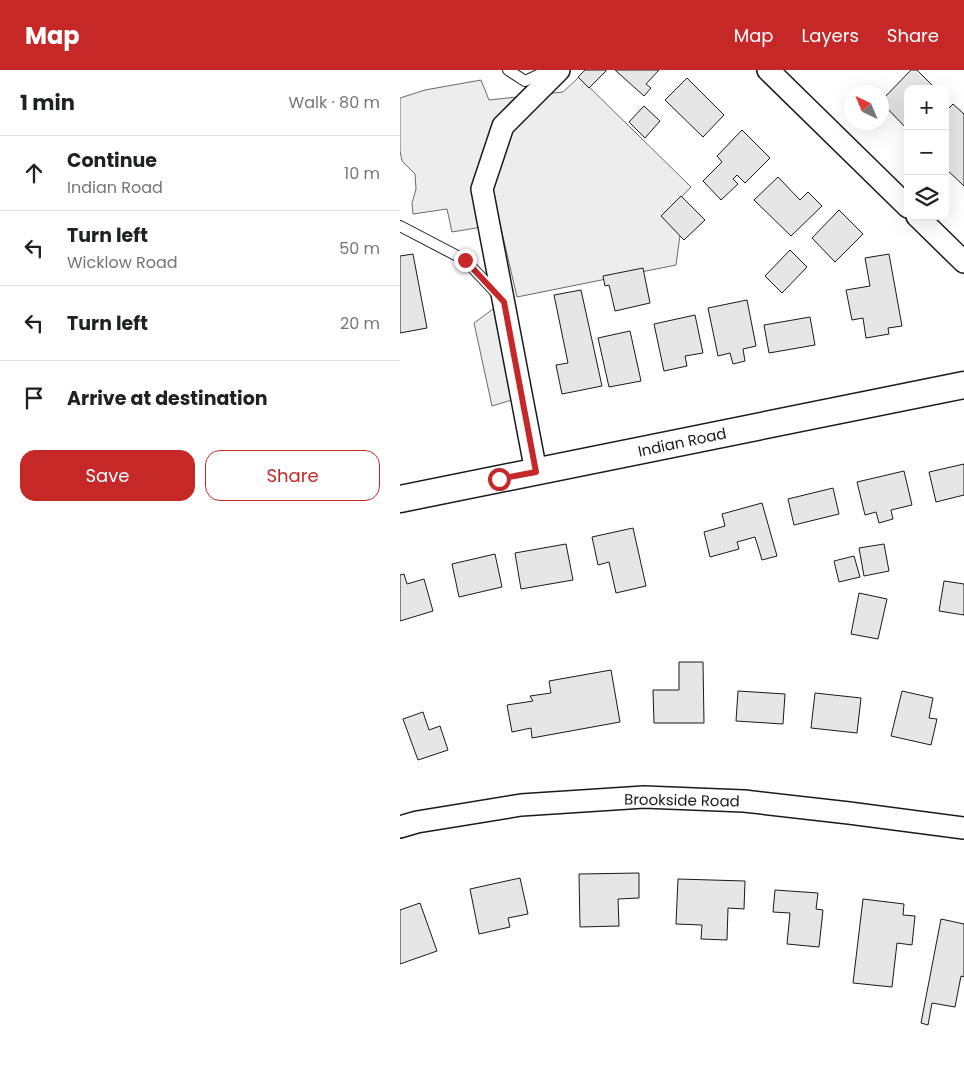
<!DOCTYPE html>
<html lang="en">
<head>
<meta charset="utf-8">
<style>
	:root { --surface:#fff; --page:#f6f6f6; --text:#202124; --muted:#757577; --line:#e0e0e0; --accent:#c62828 }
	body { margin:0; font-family:Poppins,sans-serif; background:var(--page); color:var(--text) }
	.controls { position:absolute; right:15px; top:15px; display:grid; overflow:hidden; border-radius:10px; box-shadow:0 5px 20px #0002 }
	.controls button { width:45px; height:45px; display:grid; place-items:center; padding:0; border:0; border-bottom:1px solid var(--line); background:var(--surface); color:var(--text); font:25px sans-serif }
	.compass { position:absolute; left:444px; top:15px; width:45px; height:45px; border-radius:50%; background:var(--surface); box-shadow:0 5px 20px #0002; rotate:316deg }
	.stop { position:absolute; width:15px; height:15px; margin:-11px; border:4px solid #c62828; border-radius:50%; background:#fff }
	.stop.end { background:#c62828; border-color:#fff; box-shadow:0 1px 5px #0008 }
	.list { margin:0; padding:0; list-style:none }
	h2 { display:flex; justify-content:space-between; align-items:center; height:65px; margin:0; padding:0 20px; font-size:21px }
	h2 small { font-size:16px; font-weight:400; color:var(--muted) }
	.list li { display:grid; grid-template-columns:32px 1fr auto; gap:15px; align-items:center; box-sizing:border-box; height:75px; padding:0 20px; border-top:1px solid var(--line) }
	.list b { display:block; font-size:19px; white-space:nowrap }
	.list p { margin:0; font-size:16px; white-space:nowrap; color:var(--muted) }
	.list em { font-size:16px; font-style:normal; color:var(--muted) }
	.actions { display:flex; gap:10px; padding:15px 20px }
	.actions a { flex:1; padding:11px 0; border:1px solid var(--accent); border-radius:15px; text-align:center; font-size:18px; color:var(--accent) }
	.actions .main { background:var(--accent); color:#fff }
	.icon { flex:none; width:28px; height:28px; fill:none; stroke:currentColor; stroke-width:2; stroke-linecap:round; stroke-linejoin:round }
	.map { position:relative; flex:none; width:564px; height:1021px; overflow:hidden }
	header { display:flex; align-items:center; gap:30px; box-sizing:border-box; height:70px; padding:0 25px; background:var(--accent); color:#fff }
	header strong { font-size:24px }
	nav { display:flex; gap:28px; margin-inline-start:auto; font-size:18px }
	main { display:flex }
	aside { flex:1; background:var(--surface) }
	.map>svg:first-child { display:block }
</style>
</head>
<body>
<header>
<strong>Map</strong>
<nav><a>Map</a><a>Layers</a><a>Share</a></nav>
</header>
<main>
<aside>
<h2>1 min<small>Walk · 80 m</small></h2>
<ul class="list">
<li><svg class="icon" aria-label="ahead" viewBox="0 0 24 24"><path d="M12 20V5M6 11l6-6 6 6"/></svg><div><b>Continue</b><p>Indian Road</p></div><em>10 m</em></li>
<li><svg class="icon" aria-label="left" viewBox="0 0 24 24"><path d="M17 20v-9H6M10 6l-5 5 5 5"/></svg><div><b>Turn left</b><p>Wicklow Road</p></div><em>50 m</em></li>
<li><svg class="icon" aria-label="left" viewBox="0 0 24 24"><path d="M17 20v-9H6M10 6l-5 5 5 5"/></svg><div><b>Turn left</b></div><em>20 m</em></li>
<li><svg class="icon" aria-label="arrive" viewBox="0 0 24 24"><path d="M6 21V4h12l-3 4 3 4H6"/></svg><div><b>Arrive at destination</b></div></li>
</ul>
<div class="actions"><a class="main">Save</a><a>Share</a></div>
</aside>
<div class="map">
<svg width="564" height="1021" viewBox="0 0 564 1021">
	<rect width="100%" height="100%" fill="#fff"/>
	<g fill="#ededed" stroke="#6a6a6a">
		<path d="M 179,7 L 291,117 L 263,146 L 280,165 L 276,195 L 117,227 L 100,154 L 52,162 L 47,139 L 13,144 L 12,133 L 16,119 L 15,104 L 2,91 L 0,81 L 0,28 L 25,20 L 81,10 L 89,30 L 163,22 Z"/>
		<path d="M 104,231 L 122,327 L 92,336 L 74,253 Z"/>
	</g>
	<g fill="#e6e6e6" stroke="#1a1a1a">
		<path d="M 185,0 L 206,0 L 206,1 L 189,18 L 178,7 Z"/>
		<path d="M 215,0 L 259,0 L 246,14 L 251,18 L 244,26 Z"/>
		<path d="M 511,0 L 517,0 L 536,19 L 508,19 L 508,60 L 482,33 L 482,30 Z"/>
		<path d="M 287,8 L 324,45 L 303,67 L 265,30 Z"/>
		<path d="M 553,34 L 564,44 L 564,116 L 545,98 L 545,42 Z"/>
		<path d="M 244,36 L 260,51 L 245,68 L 229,52 Z"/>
		<path d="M 342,60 L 370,88 L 345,113 L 337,105 L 333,109 L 338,114 L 321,130 L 303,111 L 322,92 L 317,86 Z"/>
		<path d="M 378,107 L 400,130 L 408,122 L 422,136 L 391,166 L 354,130 Z"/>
		<path d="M 281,126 L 305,150 L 284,170 L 261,146 Z"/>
		<path d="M 439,140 L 463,164 L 435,192 L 412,168 Z"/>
		<path d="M 390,180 L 407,197 L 382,223 L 365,206 Z"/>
		<path d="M 13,184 L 27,258 L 0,263 L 0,186 Z"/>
		<path d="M 489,184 L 502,256 L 488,258 L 489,264 L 466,268 L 463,248 L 452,250 L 446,220 L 470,216 L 465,188 Z"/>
		<path d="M 243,198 L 250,233 L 215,241 L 209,215 L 205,216 L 203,206 Z"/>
		<path d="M 181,220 L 202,316 L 162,324 L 156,295 L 168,293 L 154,225 Z"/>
		<path d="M 347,230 L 356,276 L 343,279 L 345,291 L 333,294 L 330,283 L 318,286 L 308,238 Z"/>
		<path d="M 295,245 L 303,283 L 285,286 L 287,296 L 264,301 L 254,254 Z"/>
		<path d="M 410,247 L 415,275 L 369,283 L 364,255 Z"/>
		<path d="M 230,261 L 241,311 L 209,317 L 198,268 Z"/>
		<path d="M 564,394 L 564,425 L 536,432 L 529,402 Z"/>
		<path d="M 504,401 L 512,435 L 491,440 L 493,449 L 479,453 L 476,442 L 465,445 L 457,412 Z"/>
		<path d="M 433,418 L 439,444 L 394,455 L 388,429 Z"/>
		<path d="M 362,433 L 377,486 L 362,490 L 355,467 L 337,472 L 339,479 L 310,487 L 304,462 L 325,456 L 322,444 Z"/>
		<path d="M 233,458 L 246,516 L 216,523 L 209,492 L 198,495 L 192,467 Z"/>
		<path d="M 166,474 L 173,510 L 121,519 L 115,483 Z"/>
		<path d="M 484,474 L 489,501 L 464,506 L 459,478 Z"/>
		<path d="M 95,484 L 102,517 L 59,527 L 52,494 Z"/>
		<path d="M 454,486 L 460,507 L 439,512 L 434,491 Z"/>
		<path d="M 4,504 L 7,514 L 24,509 L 33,541 L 0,551 L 0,505 Z"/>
		<path d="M 544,511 L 564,514 L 564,545 L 539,541 Z"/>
		<path d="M 459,523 L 487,529 L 478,569 L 451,564 Z"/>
		<path d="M 279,592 L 303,592 L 304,653 L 254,653 L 253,620 L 279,620 Z"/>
		<path d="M 211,600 L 220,652 L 132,668 L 131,658 L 112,662 L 107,635 L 133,631 L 130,626 L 151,623 L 149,611 Z"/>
		<path d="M 338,621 L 385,624 L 383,654 L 336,651 Z"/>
		<path d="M 502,621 L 533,628 L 529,648 L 537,649 L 531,675 L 491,666 Z"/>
		<path d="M 415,623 L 461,628 L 457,663 L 411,658 Z"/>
		<path d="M 23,642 L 29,660 L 40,656 L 48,680 L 18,690 L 3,649 Z"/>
		<path d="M 239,803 L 239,828 L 218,829 L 219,856 L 180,857 L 179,804 Z"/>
		<path d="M 120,808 L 128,844 L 108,848 L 110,857 L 79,864 L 70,819 Z"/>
		<path d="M 278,809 L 345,811 L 344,839 L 328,838 L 327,870 L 301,869 L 302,855 L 276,854 Z"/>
		<path d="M 375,820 L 418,823 L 416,839 L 423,840 L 419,877 L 387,874 L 390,843 L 373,842 Z"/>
		<path d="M 463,829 L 504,834 L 503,845 L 515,846 L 512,875 L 497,873 L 492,917 L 453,913 Z"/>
		<path d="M 20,833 L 37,881 L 0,894 L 0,840 Z"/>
		<path d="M 541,849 L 564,854 L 564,907 L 561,906 L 555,937 L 532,933 L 528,955 L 521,953 Z"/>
	</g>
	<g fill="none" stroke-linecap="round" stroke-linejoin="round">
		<g stroke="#1a1a1a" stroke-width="12">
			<g id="service">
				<path d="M 108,0 L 125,11 L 149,0"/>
				<path d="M 0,156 L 65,190 L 98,225"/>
			</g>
		</g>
		<g stroke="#1a1a1a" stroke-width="24">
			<g id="minor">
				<path d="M 368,0 L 508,137"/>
				<path d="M 517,146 L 564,192"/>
				<path d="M 136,402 L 82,119 L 103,56 L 159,0"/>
				<path d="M 0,757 L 17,752 L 121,735 L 244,727 L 344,731 L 449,743 L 564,758"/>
			</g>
		</g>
		<g stroke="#1a1a1a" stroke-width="29">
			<path id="tertiary" d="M 0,429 L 564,315"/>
		</g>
		<use href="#service" stroke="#fff" stroke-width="10"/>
		<use href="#minor" stroke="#fff" stroke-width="21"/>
		<use href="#tertiary" stroke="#fff" stroke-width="26"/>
	</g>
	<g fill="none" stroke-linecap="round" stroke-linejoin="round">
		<path stroke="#c62828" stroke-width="6" d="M 65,190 L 104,232 L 136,402 L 99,409"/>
	</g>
	<g text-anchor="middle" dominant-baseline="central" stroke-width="4" stroke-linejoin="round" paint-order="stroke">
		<g font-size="15" fill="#1a1a1a" stroke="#fff">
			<text transform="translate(282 372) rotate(-12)">Indian Road</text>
			<text transform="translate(282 730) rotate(1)">Brookside Road</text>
		</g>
	</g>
</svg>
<div class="controls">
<button>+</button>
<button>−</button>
<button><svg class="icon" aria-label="layers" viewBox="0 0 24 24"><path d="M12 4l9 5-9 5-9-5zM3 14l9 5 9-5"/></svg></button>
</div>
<svg class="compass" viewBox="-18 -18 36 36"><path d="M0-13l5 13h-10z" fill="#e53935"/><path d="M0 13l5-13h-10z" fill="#757577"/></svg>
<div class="stop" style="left:99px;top:409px"></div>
<div class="stop end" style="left:65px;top:190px"></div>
</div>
</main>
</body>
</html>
